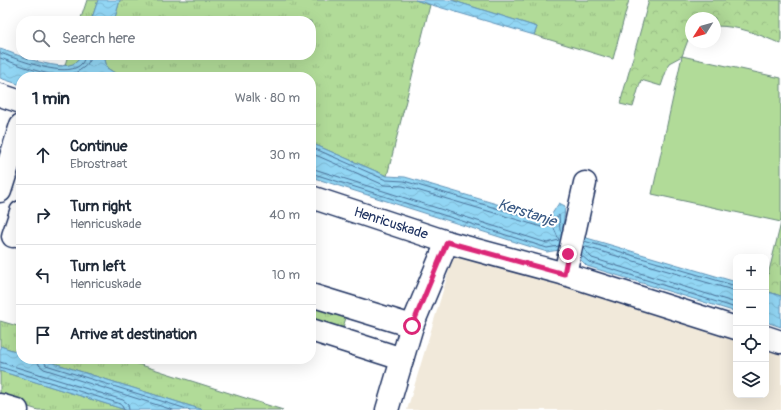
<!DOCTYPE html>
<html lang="en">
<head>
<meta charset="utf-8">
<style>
	:root { --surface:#fff; --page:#f6f6f7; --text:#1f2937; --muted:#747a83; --line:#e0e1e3 }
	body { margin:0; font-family:Pangolin,sans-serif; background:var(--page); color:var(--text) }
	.controls { position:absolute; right:12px; bottom:12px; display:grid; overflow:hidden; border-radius:8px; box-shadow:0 4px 16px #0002 }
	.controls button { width:36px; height:36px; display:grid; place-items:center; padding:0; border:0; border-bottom:1px solid var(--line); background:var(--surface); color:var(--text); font:20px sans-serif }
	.compass { position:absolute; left:685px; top:12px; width:36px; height:36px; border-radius:50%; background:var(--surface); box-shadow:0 4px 16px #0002; rotate:233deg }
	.stop { position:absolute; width:12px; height:12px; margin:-9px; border:3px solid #db2777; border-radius:50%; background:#fff }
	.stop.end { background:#db2777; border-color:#fff; box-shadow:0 1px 4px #0008 }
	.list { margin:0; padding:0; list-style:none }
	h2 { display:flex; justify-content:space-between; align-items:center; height:52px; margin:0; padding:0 16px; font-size:17px }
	h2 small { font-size:13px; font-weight:400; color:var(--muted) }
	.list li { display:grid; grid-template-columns:26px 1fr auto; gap:12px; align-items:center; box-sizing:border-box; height:60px; padding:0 16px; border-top:1px solid var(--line) }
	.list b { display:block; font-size:15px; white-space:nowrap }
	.list p { margin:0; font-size:13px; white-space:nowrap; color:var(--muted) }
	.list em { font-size:13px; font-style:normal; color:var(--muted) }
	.icon { flex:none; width:22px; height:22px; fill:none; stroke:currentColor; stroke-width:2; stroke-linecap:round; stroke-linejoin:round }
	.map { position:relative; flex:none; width:781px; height:410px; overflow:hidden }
	.search { position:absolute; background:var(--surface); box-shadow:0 4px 16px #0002; left:16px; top:16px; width:300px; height:44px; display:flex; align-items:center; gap:10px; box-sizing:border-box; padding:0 14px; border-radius:16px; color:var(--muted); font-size:15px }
	.panel { position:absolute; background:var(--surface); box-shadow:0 4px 16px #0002; left:16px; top:72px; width:300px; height:292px; border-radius:16px }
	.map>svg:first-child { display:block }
</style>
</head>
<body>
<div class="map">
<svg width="781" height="410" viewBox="0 0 781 410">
	<defs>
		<pattern id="grass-tufts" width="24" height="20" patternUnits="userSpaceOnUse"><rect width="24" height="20" fill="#b1db98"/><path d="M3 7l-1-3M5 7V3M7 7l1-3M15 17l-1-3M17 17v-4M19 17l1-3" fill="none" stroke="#98bc85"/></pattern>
		<pattern id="forest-crowns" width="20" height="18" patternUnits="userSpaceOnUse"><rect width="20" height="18" fill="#b1db98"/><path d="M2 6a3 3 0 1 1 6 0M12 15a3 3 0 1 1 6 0" fill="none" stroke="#98bc85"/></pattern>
		<pattern id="water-waves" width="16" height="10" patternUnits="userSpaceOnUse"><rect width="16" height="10" fill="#92d6f4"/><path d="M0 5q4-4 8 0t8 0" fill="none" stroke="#7db8d4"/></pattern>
	</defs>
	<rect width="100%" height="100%" fill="#fff"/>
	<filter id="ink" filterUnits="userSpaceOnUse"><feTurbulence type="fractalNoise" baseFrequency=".025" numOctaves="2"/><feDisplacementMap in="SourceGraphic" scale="8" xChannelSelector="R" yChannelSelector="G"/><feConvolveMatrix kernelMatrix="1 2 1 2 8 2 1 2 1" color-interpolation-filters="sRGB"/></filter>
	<g filter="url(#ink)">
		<path fill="#f1e9da" d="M 460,234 L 736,326 L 736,395 L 766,395 L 766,336 L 781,341 L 781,410 L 407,410 Z"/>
		<g fill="url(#grass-tufts)" stroke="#66857b">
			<path d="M 87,0 L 98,0 L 91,21 L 80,21 Z"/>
			<path d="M 120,0 L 415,0 L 430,5 L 387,176 L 311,143 L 311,77 L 121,77 L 107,68 L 104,56 L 311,55 L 311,21 L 114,21 Z"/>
			<path d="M 451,0 L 629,0 L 613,59 L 534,35 L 537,27 Z"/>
			<path d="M 68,55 L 81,55 L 80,59 L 71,66 L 65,65 Z"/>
			<path d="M 311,304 L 347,315 L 341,333 L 311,323 Z"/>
			<path d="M 0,321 L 21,327 L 21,353 L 0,346 Z"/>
			<path d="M 41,359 L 122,359 L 283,410 L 203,410 Z"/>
			<path d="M 0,371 L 126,410 L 38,410 L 0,398 Z"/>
		</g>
		<g fill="url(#forest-crowns)" stroke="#66857b">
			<path d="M 649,0 L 781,0 L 781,44 C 758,34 740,26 715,26 L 715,18 L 691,18 L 691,38 L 688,40 L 682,56 L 669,63 L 661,86 L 641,80 L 633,107 L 620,104 Z"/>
			<path d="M 781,223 L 781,296 L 766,291 L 766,283 Z"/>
		</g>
		<path fill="#b1db98" stroke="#66857b" d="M 682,56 L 781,78 L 781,222 L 652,194 Z"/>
		<g fill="url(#water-waves)" stroke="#6293b8">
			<path d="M 98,0 L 120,0 L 114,21 L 91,21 Z"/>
			<path d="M 415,0 L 451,0 L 537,27 L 534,35 Z"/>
			<path d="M 0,49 C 17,54 74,80 81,55 L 104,55 L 107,68 L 121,77 L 21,77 L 21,85 L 0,78 Z"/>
			<path d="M 311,143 L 387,176 L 405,177 L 544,218 L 550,217 L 559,203 L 565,206 L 563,229 L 568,234 L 580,236 L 736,282 L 736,312 L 587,266 C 571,250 569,248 547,252 L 311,177 Z"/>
			<path d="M 766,291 L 781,296 L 781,327 L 766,322 Z"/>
			<path d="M 0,346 L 21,353 L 21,359 L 41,359 L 203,410 L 126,410 L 0,371 Z"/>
		</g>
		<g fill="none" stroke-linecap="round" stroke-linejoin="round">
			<g stroke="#4b729a" stroke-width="1">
				<path d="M 0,53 C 16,58 82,87 85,55"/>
				<path d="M 0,58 C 21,65 61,84 80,70 C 86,66 90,63 90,55"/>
				<path d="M 311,147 L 386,180 L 404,181 L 543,222 L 552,221 L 559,215 L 560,230 L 562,233"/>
				<path d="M 311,153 L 384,185 L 403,186 L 542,227 L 553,226 L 559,240 L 547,243 L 311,168"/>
				<path d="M 311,173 L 547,248 L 559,246"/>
				<path d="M 584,241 L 736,286"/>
				<path d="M 581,255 L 589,262 L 736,308"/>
				<path d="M 736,291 L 586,247 L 583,248 L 592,258 L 736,303"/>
				<path d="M 38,359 L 39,365 L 44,369 L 173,410"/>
				<path d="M 43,359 L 46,365 L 190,410"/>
				<path d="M 0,362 L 123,400 L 128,404 L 129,410"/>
				<path d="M 0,367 L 121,404 L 124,410"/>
			</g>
			<g stroke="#1b2f5e" stroke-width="25">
				<g id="street">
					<path d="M 0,95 L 21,102"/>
					<path d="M 0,191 L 21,125"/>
					<path d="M 311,197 L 447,242 L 565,274 L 736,328"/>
					<path d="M 13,236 L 21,212"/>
					<path d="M 565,274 L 585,183"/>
					<path d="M 311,295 L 412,326"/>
					<path d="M 311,330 L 402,359"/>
					<path d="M 766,337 L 781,342"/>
					<path d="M 387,410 L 412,326 L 447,242"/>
				</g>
			</g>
			<g stroke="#1b2f5e" stroke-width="25">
				<path id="secondary" d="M 0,405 L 17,410"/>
			</g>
			<use href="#street" stroke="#fff" stroke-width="22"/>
			<use href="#secondary" stroke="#fff" stroke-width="22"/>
		</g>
	</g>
	<g fill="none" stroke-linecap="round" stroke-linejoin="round" filter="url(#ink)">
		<path stroke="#db2777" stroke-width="5" d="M 412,326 L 447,242 L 564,274 L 568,254"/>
	</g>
	<g text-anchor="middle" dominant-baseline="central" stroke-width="4" stroke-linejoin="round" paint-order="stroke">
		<g font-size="14" fill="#1b2f5e" stroke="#fff">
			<text transform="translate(391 223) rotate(18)">Henricuskade</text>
		</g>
		<g font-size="15" font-style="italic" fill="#395984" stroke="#fff">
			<text transform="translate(527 213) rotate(18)">Kerstanje</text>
		</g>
	</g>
</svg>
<div class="controls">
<button>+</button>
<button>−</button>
<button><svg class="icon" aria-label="locate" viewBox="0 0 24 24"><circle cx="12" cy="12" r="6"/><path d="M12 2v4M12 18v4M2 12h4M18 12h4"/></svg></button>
<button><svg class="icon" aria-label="layers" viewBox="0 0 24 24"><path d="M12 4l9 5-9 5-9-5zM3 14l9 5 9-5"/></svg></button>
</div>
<svg class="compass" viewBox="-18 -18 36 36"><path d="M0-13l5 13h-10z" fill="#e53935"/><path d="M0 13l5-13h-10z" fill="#747a83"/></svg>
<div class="stop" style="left:412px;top:326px"></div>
<div class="stop end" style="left:568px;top:254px"></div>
<div class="search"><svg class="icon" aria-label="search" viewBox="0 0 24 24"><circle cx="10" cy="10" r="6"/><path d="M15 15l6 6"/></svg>Search here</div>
<section class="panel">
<h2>1 min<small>Walk · 80 m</small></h2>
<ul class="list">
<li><svg class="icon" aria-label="ahead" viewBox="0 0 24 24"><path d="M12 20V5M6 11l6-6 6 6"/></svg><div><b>Continue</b><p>Ebrostraat</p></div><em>30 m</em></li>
<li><svg class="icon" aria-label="right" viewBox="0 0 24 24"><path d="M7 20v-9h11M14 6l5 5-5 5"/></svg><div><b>Turn right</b><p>Henricuskade</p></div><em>40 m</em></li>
<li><svg class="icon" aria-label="left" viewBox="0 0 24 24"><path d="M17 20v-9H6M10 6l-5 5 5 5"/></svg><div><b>Turn left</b><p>Henricuskade</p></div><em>10 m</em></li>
<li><svg class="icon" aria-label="arrive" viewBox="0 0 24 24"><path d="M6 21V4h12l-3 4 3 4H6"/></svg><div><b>Arrive at destination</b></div></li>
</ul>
</section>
</div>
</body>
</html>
